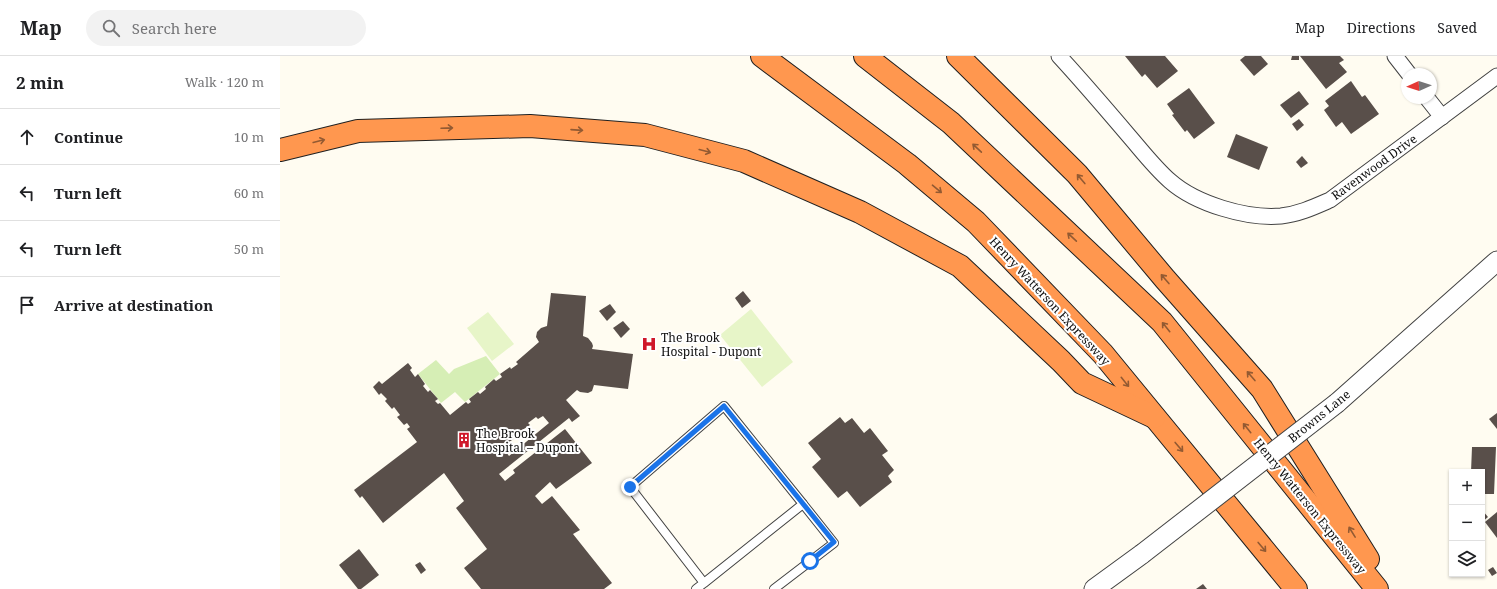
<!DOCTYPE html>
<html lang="en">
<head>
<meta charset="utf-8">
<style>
	:root { --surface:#fff; --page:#f2f2f2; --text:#202124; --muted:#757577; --line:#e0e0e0 }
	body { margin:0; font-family:"Noto Serif",serif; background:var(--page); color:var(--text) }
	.controls { position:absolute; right:12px; bottom:12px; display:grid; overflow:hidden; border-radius:0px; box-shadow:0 1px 3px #0004 }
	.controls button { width:36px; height:36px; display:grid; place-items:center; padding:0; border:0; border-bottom:1px solid var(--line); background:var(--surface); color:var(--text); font:20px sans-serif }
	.compass { position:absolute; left:1121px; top:12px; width:36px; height:36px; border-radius:50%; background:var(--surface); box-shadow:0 1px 3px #0004; rotate:267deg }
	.stop { position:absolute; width:12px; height:12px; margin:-9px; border:3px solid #1a73e8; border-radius:50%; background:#fff }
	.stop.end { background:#1a73e8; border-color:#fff; box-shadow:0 1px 4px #0008 }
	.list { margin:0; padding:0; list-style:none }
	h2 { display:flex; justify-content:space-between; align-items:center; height:52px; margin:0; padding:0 16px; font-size:17px }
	h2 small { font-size:13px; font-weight:400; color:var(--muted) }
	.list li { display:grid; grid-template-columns:26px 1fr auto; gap:12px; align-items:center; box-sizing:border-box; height:56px; padding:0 16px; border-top:1px solid var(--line) }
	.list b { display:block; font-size:15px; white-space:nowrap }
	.list em { font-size:13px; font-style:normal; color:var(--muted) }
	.icon { flex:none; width:22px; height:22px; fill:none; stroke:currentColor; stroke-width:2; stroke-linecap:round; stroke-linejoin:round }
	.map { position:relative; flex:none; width:1217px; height:533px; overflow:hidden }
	header { display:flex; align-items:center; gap:24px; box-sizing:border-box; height:56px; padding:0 20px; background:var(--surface); border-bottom:1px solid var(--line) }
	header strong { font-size:19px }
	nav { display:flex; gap:22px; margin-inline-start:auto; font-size:14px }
	.search { width:280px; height:36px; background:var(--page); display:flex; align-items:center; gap:10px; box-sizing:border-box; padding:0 14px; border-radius:22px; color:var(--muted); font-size:15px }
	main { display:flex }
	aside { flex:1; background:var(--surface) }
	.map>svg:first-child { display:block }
</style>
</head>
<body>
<header>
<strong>Map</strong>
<div class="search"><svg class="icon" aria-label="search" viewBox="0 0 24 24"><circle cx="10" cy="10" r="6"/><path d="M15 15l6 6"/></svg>Search here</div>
<nav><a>Map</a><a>Directions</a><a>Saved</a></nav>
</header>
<main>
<aside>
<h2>2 min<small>Walk · 120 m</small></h2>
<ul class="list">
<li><svg class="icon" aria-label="ahead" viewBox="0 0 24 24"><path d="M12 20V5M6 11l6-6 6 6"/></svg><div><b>Continue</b></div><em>10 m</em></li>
<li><svg class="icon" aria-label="left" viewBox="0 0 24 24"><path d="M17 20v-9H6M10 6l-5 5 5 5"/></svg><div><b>Turn left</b></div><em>60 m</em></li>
<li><svg class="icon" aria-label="left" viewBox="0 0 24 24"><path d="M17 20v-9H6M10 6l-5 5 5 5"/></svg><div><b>Turn left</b></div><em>50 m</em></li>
<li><svg class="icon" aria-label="arrive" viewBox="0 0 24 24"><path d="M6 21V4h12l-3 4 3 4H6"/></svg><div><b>Arrive at destination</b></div></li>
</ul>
</aside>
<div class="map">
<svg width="1217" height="533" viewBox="0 0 1217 533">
	<rect width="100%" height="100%" fill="#fffcf1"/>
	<path fill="#d6eeb5" d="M 206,300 L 220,318 L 185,346 L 175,336 L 161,347 L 138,318 L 156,304 L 169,318 L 174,313 Z"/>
	<g fill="#e7f5c8">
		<path d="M 471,253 L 513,306 L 482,331 L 440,279 Z"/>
		<path d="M 208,256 L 234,288 L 212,305 L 187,272 Z"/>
	</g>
	<g fill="#594f4a" fill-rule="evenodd">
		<path d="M 845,0 L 885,0 L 898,15 L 877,32 L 865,18 L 862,21 Z"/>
		<path d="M 965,0 L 981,0 L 988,8 L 974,20 L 960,4 Z"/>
		<path d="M 1012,0 L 1019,0 L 1019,4 L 1011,4 Z"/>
		<path d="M 1020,0 L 1060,0 L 1064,4 L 1059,7 L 1067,16 L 1046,33 Z"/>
		<path d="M 1071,25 L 1082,41 L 1085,39 L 1099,58 L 1071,78 L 1062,66 L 1056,71 L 1044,54 L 1049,50 L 1045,45 Z"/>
		<path d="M 909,32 L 935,67 L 914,83 L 907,74 L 905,76 L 892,59 L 894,58 L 887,48 Z"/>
		<path d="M 1019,35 L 1029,48 L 1011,62 L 1000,49 Z"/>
		<path d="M 1019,63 L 1024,69 L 1017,75 L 1012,68 Z"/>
		<path d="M 956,78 L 988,91 L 979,114 L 947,101 Z"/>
		<path d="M 1022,100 L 1028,107 L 1021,112 L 1016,106 Z"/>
		<path d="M 463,235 L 471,245 L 462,252 L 455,242 Z"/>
		<path d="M 271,237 L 306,240 L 303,280 L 308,282 L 312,287 L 313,290 L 312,293 L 353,298 L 348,333 L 314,329 L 312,335 L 308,337 L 300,336 L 297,334 L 286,344 L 300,360 L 292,366 L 289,362 L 219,418 L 225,425 L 235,417 L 233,414 L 285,373 L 312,407 L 276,433 L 270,426 L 255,440 L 262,448 L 272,440 L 300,474 L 293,478 L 332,527 L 324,533 L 201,533 L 184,512 L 207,493 L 176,452 L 184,445 L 164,417 L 103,467 L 82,440 L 80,442 L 74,434 L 137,386 L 127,373 L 130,371 L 127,367 L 124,369 L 117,361 L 120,359 L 114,351 L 112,353 L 105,345 L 107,343 L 101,337 L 99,339 L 93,331 L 99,325 L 102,328 L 128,307 L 132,312 L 130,314 L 135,321 L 138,318 L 145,328 L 143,330 L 148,336 L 150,334 L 158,343 L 155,345 L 158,348 L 160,347 L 170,359 L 186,346 L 188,348 L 191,346 L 189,343 L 198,336 L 200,338 L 206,333 L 205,331 L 214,323 L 216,325 L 222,321 L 220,318 L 230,311 L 231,313 L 238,308 L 236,306 L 259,286 L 256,281 L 257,276 L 261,272 L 267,270 ZM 263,360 L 269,367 L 229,400 L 221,389 L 225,386 L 226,388 L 235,382 L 233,380 L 250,369 L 248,367 L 256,361 L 258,363 Z"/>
		<path d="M 330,248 L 336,256 L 327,265 L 319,255 Z"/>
		<path d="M 343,265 L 350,273 L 341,282 L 333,272 Z"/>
		<path d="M 1217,357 L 1217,373 L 1209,363 Z"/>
		<path d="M 560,361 L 565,367 L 572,362 L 584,377 L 590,372 L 608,395 L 602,399 L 614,414 L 608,420 L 612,426 L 580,451 L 567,435 L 558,442 L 532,411 L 541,403 L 528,387 Z"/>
		<path d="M 1192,391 L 1216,391 L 1214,438 L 1202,438 L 1202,416 L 1191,416 Z"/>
		<path d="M 1202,454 L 1208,461 L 1202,466 Z"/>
		<path d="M 1217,456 L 1217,482 L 1205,466 Z"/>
		<path d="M 79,493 L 99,519 L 81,533 L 78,533 L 59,509 Z"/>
		<path d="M 140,506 L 146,514 L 141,518 L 135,509 Z"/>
		<path d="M 1213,511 L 1217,517 L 1212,520 L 1208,514 Z"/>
		<path d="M 923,528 L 927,533 L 916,533 Z"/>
	</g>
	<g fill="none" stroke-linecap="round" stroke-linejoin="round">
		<g stroke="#424242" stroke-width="10">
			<g id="service">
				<path d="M 416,533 L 424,527 L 523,448 L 444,350 L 350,431 L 424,527"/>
				<path d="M 494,533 L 554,487 L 523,448"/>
			</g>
		</g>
		<g stroke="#424242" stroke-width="17">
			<g id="minor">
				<path d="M 779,0 C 803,26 826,53 849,80 C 862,95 875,112 890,125 C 916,148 967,163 1001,160 C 1019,158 1034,151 1050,144 L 1217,20"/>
				<path d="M 1115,0 L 1129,18"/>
				<path d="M 1147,42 L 1162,61"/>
			</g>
		</g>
		<g stroke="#424242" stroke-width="21">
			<g id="tertiary">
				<path d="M 1057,347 L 1217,205"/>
				<path d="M 814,533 L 862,498"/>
			</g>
		</g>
		<g stroke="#202020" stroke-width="24">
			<g id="motorway">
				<path d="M 482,0 L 627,108 L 696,166 L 823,298 L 1016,533"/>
				<path d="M 585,0 L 671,67 L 882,266 L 1097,533"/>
				<path d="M 678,0 L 797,118 L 885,223 L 982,333 L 1088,503"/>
				<path d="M 0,94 L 78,75 L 250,70 L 365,79 L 464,105 L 580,156 L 680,210 L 781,305 L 802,327 L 874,361"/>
			</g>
		</g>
		<use href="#service" stroke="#fff" stroke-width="8"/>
		<use href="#minor" stroke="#fff" stroke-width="15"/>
		<use href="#tertiary" stroke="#fff" stroke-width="19"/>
		<use href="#motorway" stroke="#ff974f" stroke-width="22"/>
		<g stroke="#424242" stroke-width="21" stroke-linecap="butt">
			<path id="tertiary-bridge" d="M 862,498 L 1057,347"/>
		</g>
		<use href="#tertiary-bridge" stroke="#fff" stroke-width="19"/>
	</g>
	<defs><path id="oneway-shaft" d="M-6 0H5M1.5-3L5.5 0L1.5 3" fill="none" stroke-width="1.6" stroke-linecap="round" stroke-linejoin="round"/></defs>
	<g stroke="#935a32">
		<use href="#oneway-shaft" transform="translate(167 72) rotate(-2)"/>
		<use href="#oneway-shaft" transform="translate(297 74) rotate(4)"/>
		<use href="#oneway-shaft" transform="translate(39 85) rotate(-14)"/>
		<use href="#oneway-shaft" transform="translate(697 92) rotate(-137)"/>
		<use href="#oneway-shaft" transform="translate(425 95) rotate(15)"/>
		<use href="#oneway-shaft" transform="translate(801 123) rotate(-130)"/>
		<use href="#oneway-shaft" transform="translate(657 133) rotate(40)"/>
		<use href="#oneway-shaft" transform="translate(792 181) rotate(-137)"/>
		<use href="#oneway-shaft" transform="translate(885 223) rotate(-131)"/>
		<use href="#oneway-shaft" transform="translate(886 271) rotate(-129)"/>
		<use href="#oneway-shaft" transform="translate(971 320) rotate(-131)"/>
		<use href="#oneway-shaft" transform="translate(845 326) rotate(51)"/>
		<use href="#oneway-shaft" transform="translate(967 372) rotate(-129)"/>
		<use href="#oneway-shaft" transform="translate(899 391) rotate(50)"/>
		<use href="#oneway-shaft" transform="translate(1072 476) rotate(-122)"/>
		<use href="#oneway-shaft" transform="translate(982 491) rotate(50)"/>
	</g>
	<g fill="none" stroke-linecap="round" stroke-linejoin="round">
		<path stroke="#1a73e8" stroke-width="5" d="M 350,431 L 444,350 L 554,486 L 530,505"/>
	</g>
	<defs>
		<g id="hospital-bare" transform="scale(1.2)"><path d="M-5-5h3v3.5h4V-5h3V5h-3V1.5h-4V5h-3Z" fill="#cf1729" stroke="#fff" stroke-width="2.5" paint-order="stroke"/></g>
		<g id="building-bare" transform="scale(1.2)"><path d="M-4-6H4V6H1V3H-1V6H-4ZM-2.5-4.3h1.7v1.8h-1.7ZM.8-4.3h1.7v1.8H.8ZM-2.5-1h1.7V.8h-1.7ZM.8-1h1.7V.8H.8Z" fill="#cf1729" stroke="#fff" stroke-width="2.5" paint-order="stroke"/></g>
	</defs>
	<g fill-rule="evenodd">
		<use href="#hospital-bare" x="369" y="288"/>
		<use href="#building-bare" x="184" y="384"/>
	</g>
	<g text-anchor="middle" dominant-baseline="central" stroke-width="4" stroke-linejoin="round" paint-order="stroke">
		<g font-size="12" fill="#0f0f0f" stroke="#fff">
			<text transform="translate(1094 111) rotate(-36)">Ravenwood Drive</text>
			<text transform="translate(770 245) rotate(47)">Henry Watterson Expressway</text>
			<text transform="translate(1039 360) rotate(-39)">Browns Lane</text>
			<text transform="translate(1030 450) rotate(51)">Henry Watterson Expressway</text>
		</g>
		<g font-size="12" fill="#0f0f0f" stroke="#fff" text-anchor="start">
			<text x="381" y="281">The Brook<tspan x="381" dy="14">Hospital - Dupont</tspan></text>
			<text x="196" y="377">The Brook<tspan x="196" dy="14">Hospital – Dupont</tspan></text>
		</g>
	</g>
</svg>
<div class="controls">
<button>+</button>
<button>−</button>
<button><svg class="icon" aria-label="layers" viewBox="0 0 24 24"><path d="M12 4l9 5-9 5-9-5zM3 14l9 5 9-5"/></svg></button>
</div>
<svg class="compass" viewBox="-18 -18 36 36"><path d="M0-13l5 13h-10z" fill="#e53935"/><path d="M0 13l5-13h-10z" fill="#757577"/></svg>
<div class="stop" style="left:530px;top:505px"></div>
<div class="stop end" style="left:350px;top:431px"></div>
</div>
</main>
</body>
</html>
